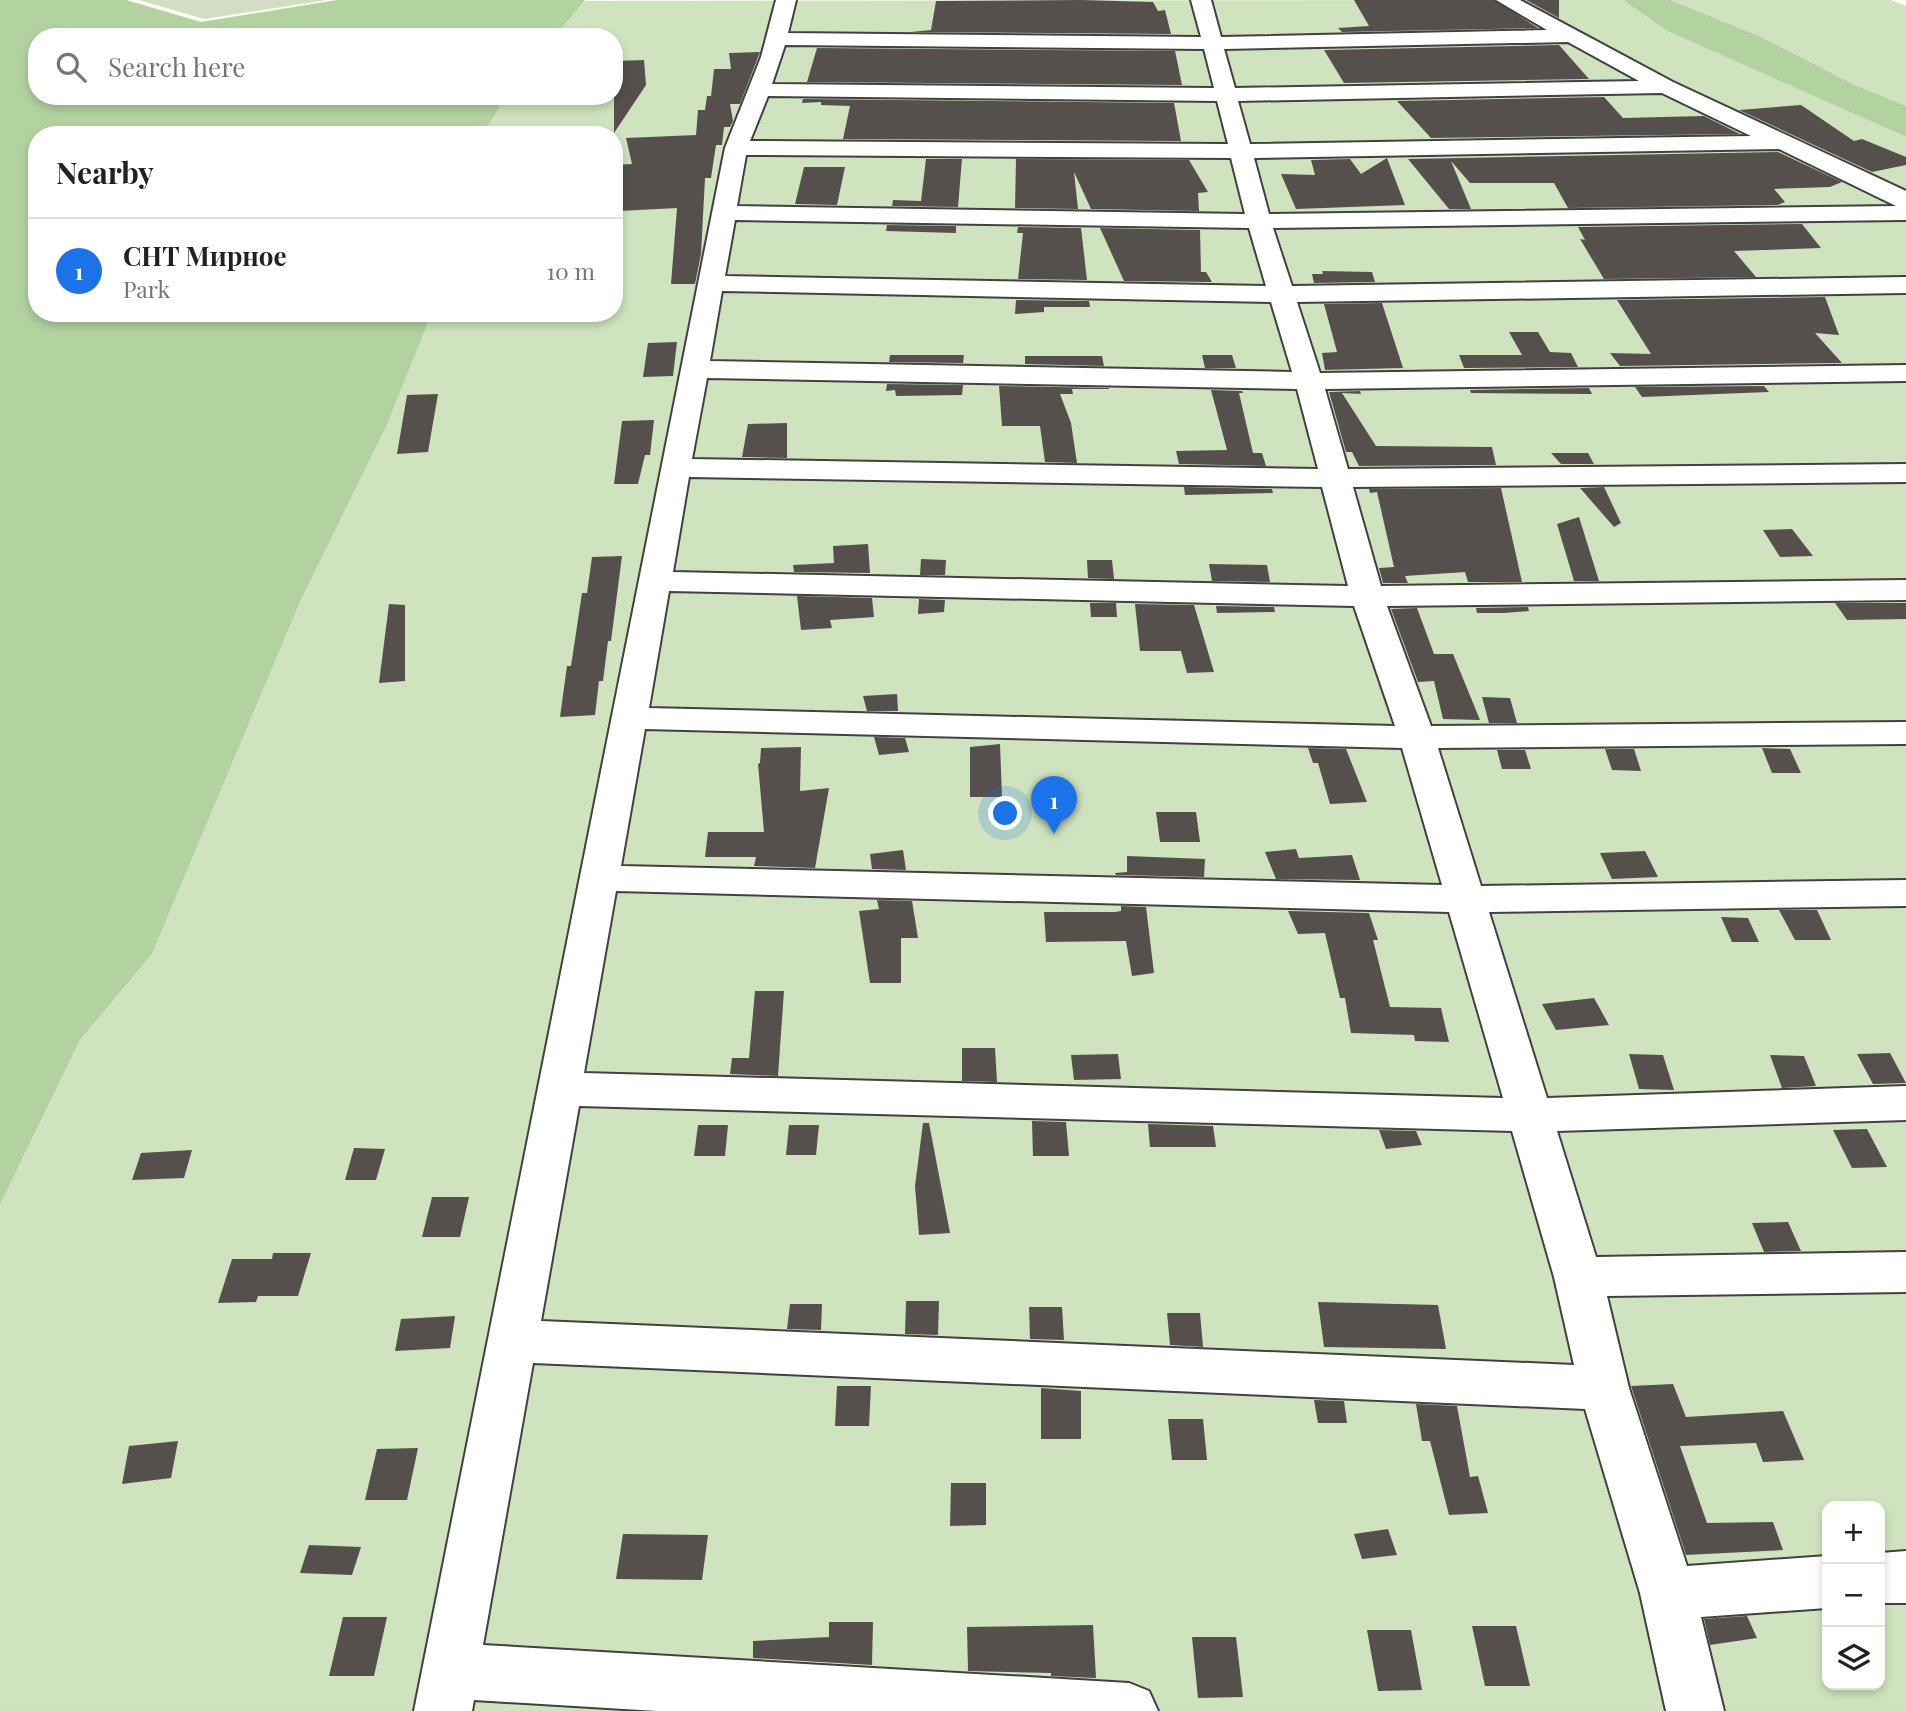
<!DOCTYPE html>
<html lang="en">
<head>
<meta charset="utf-8">
<style>
	:root { --surface:#fff; --page:#f6f6f6; --text:#202124; --muted:#757577; --line:#e0e0e0; --accent:#1a73e8 }
	body { margin:0; font-family:"Playfair Display",serif; background:var(--page); color:var(--text) }
	.controls { position:absolute; right:21px; bottom:21px; display:grid; overflow:hidden; border-radius:14px; box-shadow:0 4px 10px #0003 }
	.controls button { width:63px; height:63px; display:grid; place-items:center; padding:0; border:0; border-bottom:2px solid var(--line); background:var(--surface); color:var(--text); font:35px sans-serif }
	.you { position:absolute; left:1006px; top:814px; width:24px; height:24px; margin:-18px; border:5px solid #fff; border-radius:50%; background:#1a73e8; box-shadow:0 0 0 10px #1a73e833 }
	.badge { display:grid; place-items:center; width:46px; height:46px; border-radius:50%; background:var(--accent); color:#fff; font-size:23px; font-weight:700 }
	.pin { position:absolute; translate:-50% -58px; filter:drop-shadow(0 2px 4px #0008) }
	.pin::after { content:''; position:absolute; top:37px; width:24px; height:21px; background:inherit; clip-path:polygon(0 0,100% 0,50% 100%) }
	.list { margin:0; padding:0; list-style:none }
	h2 { display:flex; justify-content:space-between; align-items:center; height:91px; margin:0; padding:0 28px; font-size:30px }
	h2 small { font-size:23px; font-weight:400; color:var(--muted) }
	.list li { display:grid; grid-template-columns:46px 1fr auto; gap:21px; align-items:center; box-sizing:border-box; height:105px; padding:0 28px; border-top:2px solid var(--line) }
	.list b { display:block; font-size:26px; white-space:nowrap }
	.list p { margin:0; font-size:23px; white-space:nowrap; color:var(--muted) }
	.list em { font-size:23px; font-style:normal; color:var(--muted) }
	.icon { flex:none; width:38px; height:38px; fill:none; stroke:currentColor; stroke-width:2; stroke-linecap:round; stroke-linejoin:round }
	.map { position:relative; flex:none; width:1906px; height:1711px; overflow:hidden }
	.search { position:absolute; background:var(--surface); box-shadow:0 4px 10px #0003; left:28px; top:28px; width:595px; height:77px; display:flex; align-items:center; gap:18px; box-sizing:border-box; padding:0 24px; border-radius:28px; color:var(--muted); font-size:26px }
	.panel { position:absolute; background:var(--surface); box-shadow:0 4px 10px #0003; left:28px; top:126px; width:595px; height:196px; border-radius:28px }
	.map>svg:first-child { display:block }
</style>
</head>
<body>
<div class="map">
<svg width="1906" height="1711" viewBox="0 0 1906 1711">
	<rect width="100%" height="100%" fill="#fdfcf1"/>
	<g fill="#cfe4be" fill-rule="evenodd">
		<path d="M 1623,0 L 1667,31 L 1906,137 L 1906,1711 L 0,1711 L 0,1205 L 80,1040 L 152,954 L 300,602 L 386,427 L 432,313 L 614,313 L 614,135 L 482,135 L 498,110 L 503,96 L 614,96 L 614,37 L 554,37 L 582,1 ZM 1827,1506 L 1880,1506 L 1880,1685 L 1827,1685 Z"/>
		<path d="M 1670,0 L 1891,0 L 1906,6 L 1906,106 L 1855,85 L 1759,36 Z"/>
	</g>
	<g fill="#b2d3a0">
		<path d="M 0,0 L 126,0 L 201,22 L 337,0 L 585,0 L 554,37 L 37,37 L 37,96 L 503,96 L 498,110 L 482,135 L 37,135 L 37,313 L 432,313 L 386,427 L 300,602 L 152,954 L 80,1040 L 0,1205 Z"/>
		<path d="M 1623,0 L 1670,0 L 1759,36 L 1855,85 L 1906,106 L 1906,137 L 1667,31 Z"/>
	</g>
	<path fill="#d3ddc4" d="M 139,0 L 327,0 L 204,19 Z"/>
	<g fill="#55504c">
		<path d="M 1082,0 L 1153,2 L 1158,11 L 1165,10 L 1171,34 L 911,32 L 931,30 L 936,1 Z"/>
		<path d="M 1354,0 L 1494,0 L 1538,28 L 1342,32 L 1338,28 L 1369,26 Z"/>
		<path d="M 1526,0 L 1559,0 L 1559,18 Z"/>
		<path d="M 1559,45 L 1589,79 L 1344,83 L 1324,50 Z"/>
		<path d="M 817,48 L 1175,51 L 1182,85 L 807,82 Z"/>
		<path d="M 760,52 L 740,104 L 730,104 L 733,121 L 730,127 L 724,127 L 722,145 L 716,145 L 711,178 L 705,178 L 701,254 L 695,284 L 671,284 L 677,208 L 619,211 L 614,165 L 632,164 L 626,138 L 696,135 L 698,110 L 705,110 L 707,96 L 711,96 L 714,69 L 731,69 L 729,53 Z"/>
		<path d="M 644,60 L 646,85 L 614,133 L 614,61 Z"/>
		<path d="M 1604,97 L 1623,118 L 1704,116 L 1740,134 L 1431,138 L 1397,101 Z"/>
		<path d="M 803,99 L 1174,103 L 1181,141 L 843,139 L 850,106 L 821,105 L 821,102 L 802,103 Z"/>
		<path d="M 1801,105 L 1854,141 L 1862,139 L 1906,157 L 1906,165 L 1872,172 L 1739,110 Z"/>
		<path d="M 1778,152 L 1842,182 L 1830,187 L 1774,189 L 1785,202 L 1778,205 L 1568,208 L 1554,183 L 1470,183 L 1451,161 L 1471,209 L 1449,209 L 1408,159 Z"/>
		<path d="M 1387,158 L 1405,205 L 1296,209 L 1281,174 L 1315,175 L 1311,160 L 1350,159 L 1361,174 Z"/>
		<path d="M 926,159 L 962,159 L 958,207 L 892,206 L 893,200 L 921,201 Z"/>
		<path d="M 1016,159 L 1189,160 L 1208,192 L 1198,193 L 1199,211 L 1091,209 L 1074,172 L 1078,209 L 1015,208 Z"/>
		<path d="M 804,167 L 845,167 L 837,205 L 795,204 Z"/>
		<path d="M 1802,224 L 1821,248 L 1734,251 L 1756,277 L 1604,279 L 1580,239 L 1585,240 L 1578,227 Z"/>
		<path d="M 887,225 L 956,226 L 956,233 L 886,231 Z"/>
		<path d="M 1018,227 L 1081,228 L 1087,280 L 1018,279 L 1023,233 L 1017,233 Z"/>
		<path d="M 1100,228 L 1200,230 L 1201,272 L 1206,272 L 1212,282 L 1124,281 Z"/>
		<path d="M 1322,271 L 1372,272 L 1375,282 L 1314,283 L 1312,274 L 1323,274 Z"/>
		<path d="M 1825,297 L 1839,335 L 1815,333 L 1842,363 L 1620,366 L 1610,353 L 1651,354 L 1617,300 Z"/>
		<path d="M 1016,300 L 1089,301 L 1090,307 L 1044,307 L 1044,312 L 1015,314 Z"/>
		<path d="M 1382,303 L 1403,368 L 1325,370 L 1322,353 L 1337,352 L 1324,304 Z"/>
		<path d="M 1509,332 L 1538,332 L 1550,352 L 1571,353 L 1578,367 L 1464,368 L 1459,355 L 1522,355 Z"/>
		<path d="M 677,342 L 673,376 L 643,377 L 648,343 Z"/>
		<path d="M 890,355 L 964,355 L 963,363 L 889,362 Z"/>
		<path d="M 1202,355 L 1232,355 L 1236,368 L 1205,368 Z"/>
		<path d="M 1025,356 L 1102,356 L 1104,366 L 1025,364 Z"/>
		<path d="M 887,384 L 963,385 L 962,395 L 896,396 L 895,390 L 886,391 Z"/>
		<path d="M 999,386 L 1109,388 L 1109,389 L 1072,389 L 1073,394 L 1060,394 L 1071,423 L 1077,463 L 1045,462 L 1040,426 L 1002,426 Z"/>
		<path d="M 1764,386 L 1769,392 L 1642,397 L 1635,387 Z"/>
		<path d="M 1589,388 L 1592,394 L 1471,393 L 1470,390 Z"/>
		<path d="M 1211,390 L 1242,391 L 1243,393 L 1239,393 L 1253,453 L 1262,453 L 1266,466 L 1179,464 L 1176,451 L 1227,450 Z"/>
		<path d="M 1360,391 L 1361,394 L 1342,393 L 1376,446 L 1492,447 L 1496,465 L 1359,466 L 1352,452 L 1346,452 L 1329,392 Z"/>
		<path d="M 438,394 L 428,452 L 397,454 L 407,395 Z"/>
		<path d="M 654,420 L 650,455 L 645,455 L 638,484 L 614,484 L 622,421 Z"/>
		<path d="M 787,423 L 787,458 L 742,457 L 748,424 Z"/>
		<path d="M 1551,453 L 1588,453 L 1594,464 L 1561,464 Z"/>
		<path d="M 1184,487 L 1272,489 L 1273,493 L 1185,495 Z"/>
		<path d="M 1604,487 L 1621,523 L 1614,527 L 1580,488 Z"/>
		<path d="M 1501,488 L 1522,582 L 1468,582 L 1465,572 L 1405,576 L 1408,583 L 1383,583 L 1379,568 L 1394,567 L 1377,492 L 1370,493 L 1369,489 Z"/>
		<path d="M 1579,517 L 1599,581 L 1574,581 L 1557,524 Z"/>
		<path d="M 1792,529 L 1813,556 L 1780,557 L 1763,530 Z"/>
		<path d="M 868,544 L 870,573 L 794,572 L 793,565 L 834,563 L 833,546 Z"/>
		<path d="M 622,556 L 611,641 L 608,641 L 603,681 L 599,681 L 595,715 L 560,717 L 567,666 L 571,666 L 582,593 L 587,593 L 592,557 Z"/>
		<path d="M 921,559 L 946,560 L 945,575 L 920,575 Z"/>
		<path d="M 1087,560 L 1112,560 L 1114,579 L 1088,578 Z"/>
		<path d="M 1209,564 L 1267,565 L 1270,582 L 1212,581 Z"/>
		<path d="M 797,596 L 872,598 L 874,617 L 830,620 L 832,628 L 801,630 Z"/>
		<path d="M 919,599 L 945,600 L 944,612 L 918,614 Z"/>
		<path d="M 1090,603 L 1116,603 L 1117,617 L 1091,617 Z"/>
		<path d="M 1835,603 L 1906,603 L 1906,619 L 1847,620 Z"/>
		<path d="M 389,604 L 405,605 L 405,681 L 379,683 Z"/>
		<path d="M 1135,604 L 1194,605 L 1214,672 L 1187,673 L 1181,651 L 1140,651 Z"/>
		<path d="M 1216,606 L 1274,607 L 1275,612 L 1217,613 Z"/>
		<path d="M 1528,607 L 1529,611 L 1504,613 L 1477,613 L 1476,608 Z"/>
		<path d="M 1417,608 L 1434,654 L 1453,654 L 1480,720 L 1443,719 L 1434,681 L 1418,682 L 1391,609 Z"/>
		<path d="M 897,694 L 898,711 L 867,711 L 863,696 Z"/>
		<path d="M 1482,697 L 1510,698 L 1517,723 L 1489,723 Z"/>
		<path d="M 874,737 L 905,738 L 909,752 L 879,755 Z"/>
		<path d="M 1000,744 L 1002,797 L 970,797 L 970,747 Z"/>
		<path d="M 801,747 L 800,791 L 829,788 L 815,868 L 754,866 L 756,857 L 705,857 L 708,832 L 764,832 L 758,764 L 760,763 L 761,748 Z"/>
		<path d="M 1308,748 L 1346,749 L 1367,802 L 1330,804 L 1318,763 L 1313,763 Z"/>
		<path d="M 1762,748 L 1790,749 L 1801,773 L 1772,773 Z"/>
		<path d="M 1605,749 L 1634,749 L 1641,771 L 1612,770 Z"/>
		<path d="M 1497,750 L 1525,750 L 1531,769 L 1502,769 Z"/>
		<path d="M 1156,812 L 1196,812 L 1200,842 L 1160,842 Z"/>
		<path d="M 1296,849 L 1299,858 L 1352,855 L 1360,880 L 1276,879 L 1265,852 Z"/>
		<path d="M 903,850 L 906,870 L 872,869 L 870,854 Z"/>
		<path d="M 1645,851 L 1658,877 L 1612,879 L 1600,853 Z"/>
		<path d="M 1127,856 L 1205,859 L 1204,877 L 1116,875 L 1115,873 L 1127,872 Z"/>
		<path d="M 877,900 L 912,901 L 918,938 L 901,938 L 901,983 L 870,983 L 859,911 L 879,909 Z"/>
		<path d="M 1121,906 L 1146,907 L 1154,973 L 1132,976 L 1126,941 L 1046,942 L 1044,912 L 1115,912 L 1121,911 Z"/>
		<path d="M 1779,910 L 1817,910 L 1831,940 L 1795,940 Z"/>
		<path d="M 1288,911 L 1369,913 L 1378,940 L 1373,940 L 1390,1007 L 1441,1008 L 1449,1042 L 1415,1041 L 1414,1035 L 1351,1033 L 1345,998 L 1340,998 L 1325,933 L 1298,934 Z"/>
		<path d="M 1721,917 L 1748,918 L 1759,942 L 1732,942 Z"/>
		<path d="M 755,991 L 784,991 L 778,1076 L 730,1074 L 732,1058 L 749,1058 Z"/>
		<path d="M 1594,998 L 1609,1025 L 1556,1030 L 1542,1004 Z"/>
		<path d="M 962,1048 L 995,1048 L 997,1082 L 962,1081 Z"/>
		<path d="M 1890,1053 L 1906,1083 L 1873,1084 L 1857,1054 Z"/>
		<path d="M 1118,1054 L 1121,1079 L 1074,1080 L 1071,1055 Z"/>
		<path d="M 1629,1054 L 1663,1055 L 1674,1090 L 1639,1089 Z"/>
		<path d="M 1770,1055 L 1804,1056 L 1816,1086 L 1782,1088 Z"/>
		<path d="M 1032,1121 L 1066,1122 L 1069,1156 L 1033,1156 Z"/>
		<path d="M 923,1123 L 929,1123 L 950,1233 L 919,1235 L 915,1186 Z"/>
		<path d="M 1148,1124 L 1213,1126 L 1216,1147 L 1150,1147 Z"/>
		<path d="M 698,1125 L 728,1125 L 725,1156 L 694,1156 Z"/>
		<path d="M 789,1125 L 819,1125 L 816,1155 L 786,1155 Z"/>
		<path d="M 1867,1129 L 1887,1167 L 1852,1168 L 1833,1130 Z"/>
		<path d="M 1379,1130 L 1416,1131 L 1422,1145 L 1386,1149 Z"/>
		<path d="M 354,1148 L 385,1149 L 376,1180 L 345,1180 Z"/>
		<path d="M 192,1150 L 184,1178 L 132,1180 L 141,1153 Z"/>
		<path d="M 432,1197 L 469,1197 L 460,1237 L 422,1237 Z"/>
		<path d="M 1788,1222 L 1801,1251 L 1764,1252 L 1752,1223 Z"/>
		<path d="M 273,1253 L 311,1253 L 298,1296 L 258,1296 L 256,1302 L 218,1303 L 232,1259 L 272,1259 Z"/>
		<path d="M 906,1301 L 939,1301 L 938,1335 L 905,1334 Z"/>
		<path d="M 1318,1302 L 1438,1305 L 1446,1349 L 1324,1347 Z"/>
		<path d="M 790,1304 L 822,1304 L 821,1330 L 787,1329 Z"/>
		<path d="M 1029,1307 L 1062,1307 L 1064,1340 L 1030,1339 Z"/>
		<path d="M 1167,1313 L 1200,1313 L 1203,1347 L 1170,1345 Z"/>
		<path d="M 455,1316 L 450,1348 L 395,1351 L 401,1319 Z"/>
		<path d="M 1673,1384 L 1686,1417 L 1783,1411 L 1804,1460 L 1763,1462 L 1756,1443 L 1680,1446 L 1707,1523 L 1773,1522 L 1783,1550 L 1686,1555 L 1631,1386 Z"/>
		<path d="M 837,1386 L 871,1386 L 869,1426 L 835,1426 Z"/>
		<path d="M 1041,1388 L 1081,1391 L 1081,1439 L 1041,1439 Z"/>
		<path d="M 1314,1400 L 1344,1401 L 1347,1423 L 1318,1423 Z"/>
		<path d="M 1416,1404 L 1457,1406 L 1470,1477 L 1478,1476 L 1488,1513 L 1449,1515 L 1430,1441 L 1422,1441 Z"/>
		<path d="M 1168,1419 L 1203,1419 L 1207,1460 L 1172,1460 Z"/>
		<path d="M 178,1441 L 171,1478 L 122,1484 L 129,1446 Z"/>
		<path d="M 418,1448 L 407,1500 L 365,1500 L 377,1449 Z"/>
		<path d="M 951,1483 L 986,1483 L 986,1525 L 950,1526 Z"/>
		<path d="M 1388,1529 L 1397,1555 L 1362,1559 L 1354,1534 Z"/>
		<path d="M 623,1534 L 708,1535 L 702,1580 L 616,1579 Z"/>
		<path d="M 309,1545 L 361,1547 L 352,1575 L 300,1573 Z"/>
		<path d="M 1747,1616 L 1757,1638 L 1710,1645 L 1704,1619 Z"/>
		<path d="M 343,1617 L 387,1617 L 374,1676 L 329,1676 Z"/>
		<path d="M 829,1622 L 873,1622 L 872,1665 L 753,1658 L 753,1641 L 829,1637 Z"/>
		<path d="M 1093,1625 L 1096,1678 L 1051,1676 L 1051,1673 L 968,1671 L 967,1627 Z"/>
		<path d="M 1472,1626 L 1516,1626 L 1530,1686 L 1485,1686 Z"/>
		<path d="M 1367,1630 L 1411,1630 L 1422,1690 L 1378,1691 Z"/>
		<path d="M 1192,1637 L 1236,1637 L 1243,1697 L 1198,1698 Z"/>
	</g>
	<g fill="none" stroke-linecap="round" stroke-linejoin="round">
		<g stroke="#414141" stroke-width="4">
			<g id="minor">
				<path d="M 776,0 L 796,0 L 788,33 L 1201,37 L 1191,0 L 1211,0 L 1221,37 L 1547,30 L 1496,0 L 1520,0 L 1673,82 L 1906,191 L 1906,220 L 1273,228 L 1292,286 L 1906,277 L 1906,293 L 1297,302 L 1320,373 L 1906,365 L 1906,381 L 1325,389 L 1348,469 L 1906,464 L 1906,482 L 1353,487 L 1381,586 L 1906,580 L 1906,600 L 1387,606 L 1431,726 L 1906,722 L 1906,744 L 1438,748 L 1481,886 L 1906,880 L 1906,906 L 1489,912 L 1547,1098 L 1906,1086 L 1906,1120 L 1557,1131 L 1596,1257 L 1906,1252 L 1906,1292 L 1607,1296 L 1629,1388 L 1687,1566 L 1827,1556 L 1827,1608 L 1701,1617 L 1724,1711 L 1666,1711 L 1640,1593 L 1585,1409 L 533,1363 L 483,1645 L 1129,1683 L 1149,1691 L 1158,1711 L 657,1711 L 474,1700 L 472,1711 L 414,1711 L 725,148 L 761,57 ZM 1568,42 L 1639,81 L 1235,88 L 1224,49 ZM 785,45 L 1204,49 L 1214,88 L 772,84 ZM 1662,93 L 1751,136 L 1250,144 L 1238,101 ZM 768,96 L 1217,101 L 1228,144 L 750,141 ZM 1779,149 L 1896,206 L 1269,214 L 1254,158 ZM 746,155 L 1231,158 L 1245,214 L 737,206 ZM 735,220 L 1249,228 L 1266,286 L 725,276 ZM 722,291 L 1271,302 L 1292,372 L 710,361 ZM 707,378 L 1297,389 L 1318,469 L 692,459 ZM 689,477 L 1322,487 L 1348,586 L 673,572 ZM 669,591 L 1354,606 L 1395,726 L 649,708 ZM 645,729 L 1402,748 L 1442,885 L 621,866 ZM 616,891 L 1449,912 L 1503,1098 L 584,1073 ZM 579,1106 L 1512,1131 L 1554,1277 L 1574,1365 L 541,1321 Z"/>
				<path d="M 1906,1551 L 1906,1603 L 1880,1603 L 1880,1553 Z"/>
			</g>
		</g>
		<use href="#minor" fill="#fff" fill-rule="evenodd"/>
	</g>
</svg>
<div class="controls">
<button>+</button>
<button>−</button>
<button><svg class="icon" aria-label="layers" viewBox="0 0 24 24"><path d="M12 4l9 5-9 5-9-5zM3 14l9 5 9-5"/></svg></button>
</div>
<div class="you"></div>
<div class="pin badge" style="left:1054px;top:834px">1</div>
<div class="search"><svg class="icon" aria-label="search" viewBox="0 0 24 24"><circle cx="10" cy="10" r="6"/><path d="M15 15l6 6"/></svg>Search here</div>
<section class="panel">
<h2>Nearby<small></small></h2>
<ul class="list">
<li><span class="badge">1</span><div><b>СНТ Мирное</b><p>Park</p></div><em>10 m</em></li>
</ul>
</section>
</div>
</body>
</html>
